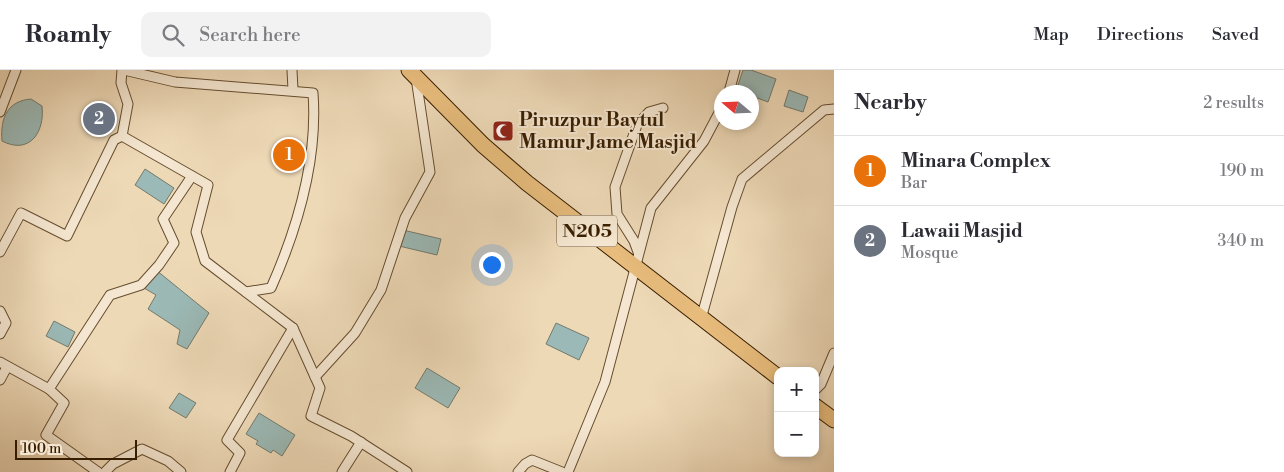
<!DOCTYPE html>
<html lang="en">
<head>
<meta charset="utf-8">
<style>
	:root { --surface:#fff; --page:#f2f2f3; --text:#2b2b33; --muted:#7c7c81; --line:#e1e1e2; --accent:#8f2418 }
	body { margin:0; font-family:"Libre Bodoni",serif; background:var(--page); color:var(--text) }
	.controls { position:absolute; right:15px; bottom:15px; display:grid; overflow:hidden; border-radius:10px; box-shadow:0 2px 8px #0003 }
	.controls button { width:45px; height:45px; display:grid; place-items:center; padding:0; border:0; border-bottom:1px solid var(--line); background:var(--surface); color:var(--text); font:25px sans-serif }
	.compass { position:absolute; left:714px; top:15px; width:45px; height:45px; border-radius:50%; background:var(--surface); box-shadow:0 2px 8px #0003; rotate:289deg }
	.scale { position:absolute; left:15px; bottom:12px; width:122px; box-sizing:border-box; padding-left:5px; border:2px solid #381e00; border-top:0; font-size:14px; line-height:18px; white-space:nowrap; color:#381e00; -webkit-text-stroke:4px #f4e6d0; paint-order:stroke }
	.you { position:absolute; left:491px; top:194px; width:18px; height:18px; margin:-12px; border:4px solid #fff; border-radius:50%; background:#1a73e8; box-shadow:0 0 0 8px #1a73e833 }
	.badge { display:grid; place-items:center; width:32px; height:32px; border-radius:50%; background:var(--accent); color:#fff; font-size:16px; font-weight:700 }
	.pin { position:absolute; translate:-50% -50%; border:2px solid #fff; box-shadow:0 1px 5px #0006 }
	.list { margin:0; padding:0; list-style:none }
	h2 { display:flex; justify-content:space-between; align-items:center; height:65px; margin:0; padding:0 20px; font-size:21px }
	h2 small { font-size:16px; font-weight:400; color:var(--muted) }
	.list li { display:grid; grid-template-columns:32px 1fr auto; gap:15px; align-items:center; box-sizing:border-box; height:70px; padding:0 20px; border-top:1px solid var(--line) }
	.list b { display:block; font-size:19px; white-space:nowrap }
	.list p { margin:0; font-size:16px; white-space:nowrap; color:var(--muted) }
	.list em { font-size:16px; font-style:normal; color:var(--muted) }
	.icon { flex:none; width:28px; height:28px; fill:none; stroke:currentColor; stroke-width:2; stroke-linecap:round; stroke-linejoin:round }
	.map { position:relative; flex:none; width:834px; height:402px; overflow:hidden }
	header { display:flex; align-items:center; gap:30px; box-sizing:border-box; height:70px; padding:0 25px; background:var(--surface); border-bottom:1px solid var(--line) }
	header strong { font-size:24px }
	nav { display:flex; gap:28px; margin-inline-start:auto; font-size:18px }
	.search { width:350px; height:45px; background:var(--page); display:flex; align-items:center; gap:12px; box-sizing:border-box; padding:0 18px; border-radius:10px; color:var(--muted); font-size:19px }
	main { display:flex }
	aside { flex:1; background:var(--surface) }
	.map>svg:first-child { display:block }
</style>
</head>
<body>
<header>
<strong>Roamly</strong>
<div class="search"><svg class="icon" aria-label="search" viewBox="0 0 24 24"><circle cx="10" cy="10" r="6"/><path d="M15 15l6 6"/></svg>Search here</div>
<nav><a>Map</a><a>Directions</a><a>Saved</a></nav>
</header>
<main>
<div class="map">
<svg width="834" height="402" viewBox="0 0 834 402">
	<rect width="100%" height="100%" fill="#eed9b7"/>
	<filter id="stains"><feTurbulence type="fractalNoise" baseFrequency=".004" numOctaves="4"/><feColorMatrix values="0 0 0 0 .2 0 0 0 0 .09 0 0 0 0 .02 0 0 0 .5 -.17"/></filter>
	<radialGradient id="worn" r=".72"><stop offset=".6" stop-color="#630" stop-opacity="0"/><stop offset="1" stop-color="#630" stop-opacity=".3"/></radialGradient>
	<g fill="#9bb9b6" stroke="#737b6d">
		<path d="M 743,0 L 751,0 L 776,9 L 768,32 L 752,26 L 752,22 L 736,21 Z"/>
		<path d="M 789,20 L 808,27 L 803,42 L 784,36 Z"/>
		<path d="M 31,29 L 42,36 C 45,63 29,85 2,71 C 0,47 8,31 31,29 Z"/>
		<path d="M 145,99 L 174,118 L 164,134 L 135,115 Z"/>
		<path d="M 403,160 L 441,169 L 437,185 L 399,176 Z"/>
		<path d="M 156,200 L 209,243 L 187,279 L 177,274 L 180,260 L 148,239 L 156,225 L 144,218 Z"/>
		<path d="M 54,251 L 75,262 L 68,277 L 46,266 Z"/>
		<path d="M 556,253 L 589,268 L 579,290 L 546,274 Z"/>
		<path d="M 427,298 L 460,318 L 448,338 L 415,318 Z"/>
		<path d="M 179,323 L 196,333 L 186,348 L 169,338 Z"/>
		<path d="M 259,343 L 295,365 L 282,386 L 273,380 L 271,383 L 256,374 L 258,371 L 246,364 Z"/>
	</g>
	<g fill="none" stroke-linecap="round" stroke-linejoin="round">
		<g stroke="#664d2e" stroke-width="11">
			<g id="street">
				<path d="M 122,0 L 121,13 L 128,34 L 122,66 L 208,115 L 196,162 L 205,191 L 293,258 L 320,318 L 311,346 L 351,366 L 407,402"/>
				<path d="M 124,0 L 175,12 L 313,23 C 318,90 298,157 271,218 L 246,222"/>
				<path d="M 292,0 L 293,20"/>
				<path d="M 729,22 L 735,0"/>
				<path d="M 0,42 L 16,0"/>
				<path d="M 0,182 L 21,143 L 67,166 L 114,70 L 122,66"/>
				<path d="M 638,182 L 634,171 L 617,144 L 615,117 L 637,55 L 649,42 L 663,38"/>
				<path d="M 0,241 L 6,253 L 0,264"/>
				<path d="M 701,249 L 732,137 L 742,109 L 824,40 L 834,39"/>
				<path d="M 0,292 L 49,319"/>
				<path d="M 315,307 L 355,263 L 381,220 L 405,148 L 430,102 L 416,8"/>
				<path d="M 0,310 L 7,297"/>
				<path d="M 815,320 L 821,314 L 834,283"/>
				<path d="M 98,402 L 46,365 L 64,333 L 49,319 L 110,225 L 141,215 L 159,195 L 174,173 L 163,149 L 192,106"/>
				<path d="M 105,402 L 113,394 L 142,379 L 168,391 L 181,402"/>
				<path d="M 230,402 L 240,383 L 227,370 L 293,258"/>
				<path d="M 342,402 L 361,372"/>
				<path d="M 518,402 L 525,394 L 532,390 L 562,402"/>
				<path d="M 568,402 L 605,312 L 651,138 L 704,71 L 722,37"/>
			</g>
		</g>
		<g stroke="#381e00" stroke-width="17">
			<g id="highway">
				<path d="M 409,0 L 483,75 L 527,113 L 778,307"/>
				<path d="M 815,336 L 834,350"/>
			</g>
		</g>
		<use href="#street" stroke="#f4e6d0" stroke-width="9"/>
		<use href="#highway" stroke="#e7bc7c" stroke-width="15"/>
	</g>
	<defs>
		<g id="mosque-square" transform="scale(1.125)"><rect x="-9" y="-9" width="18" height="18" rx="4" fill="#8f2418" stroke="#f4e6d0"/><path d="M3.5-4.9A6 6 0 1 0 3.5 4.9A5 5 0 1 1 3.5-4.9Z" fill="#fff"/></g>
	</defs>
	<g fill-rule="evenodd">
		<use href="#mosque-square" x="503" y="61"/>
	</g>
	<g text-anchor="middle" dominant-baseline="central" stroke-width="4" stroke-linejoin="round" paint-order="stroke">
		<rect fill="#f4e6d0" stroke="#705a3e" stroke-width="1" x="557" y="145.5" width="60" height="31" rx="4"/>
		<g font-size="18" font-weight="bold" fill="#381e00">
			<text x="587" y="161">N205</text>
		</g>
		<g font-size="19" font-weight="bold" fill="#381e00" stroke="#f4e6d0" text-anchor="start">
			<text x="519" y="50">Piruzpur Baytul<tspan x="519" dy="22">Mamur Jame Masjid</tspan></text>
		</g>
	</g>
	<rect width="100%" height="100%" filter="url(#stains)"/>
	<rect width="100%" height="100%" fill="url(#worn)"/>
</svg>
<div class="controls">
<button>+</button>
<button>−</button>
</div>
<svg class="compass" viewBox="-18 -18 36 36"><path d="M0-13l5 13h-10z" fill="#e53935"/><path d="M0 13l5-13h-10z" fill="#7c7c81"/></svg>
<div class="scale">100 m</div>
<div class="you"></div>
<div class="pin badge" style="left:289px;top:85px;background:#e8710a">1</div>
<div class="pin badge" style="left:99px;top:49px;background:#6b7280">2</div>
</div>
<aside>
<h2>Nearby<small>2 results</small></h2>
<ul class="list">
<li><span class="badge" style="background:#e8710a">1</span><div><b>Minara Complex</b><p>Bar</p></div><em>190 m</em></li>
<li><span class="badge" style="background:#6b7280">2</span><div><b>Lawaii Masjid</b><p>Mosque</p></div><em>340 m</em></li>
</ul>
</aside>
</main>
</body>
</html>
